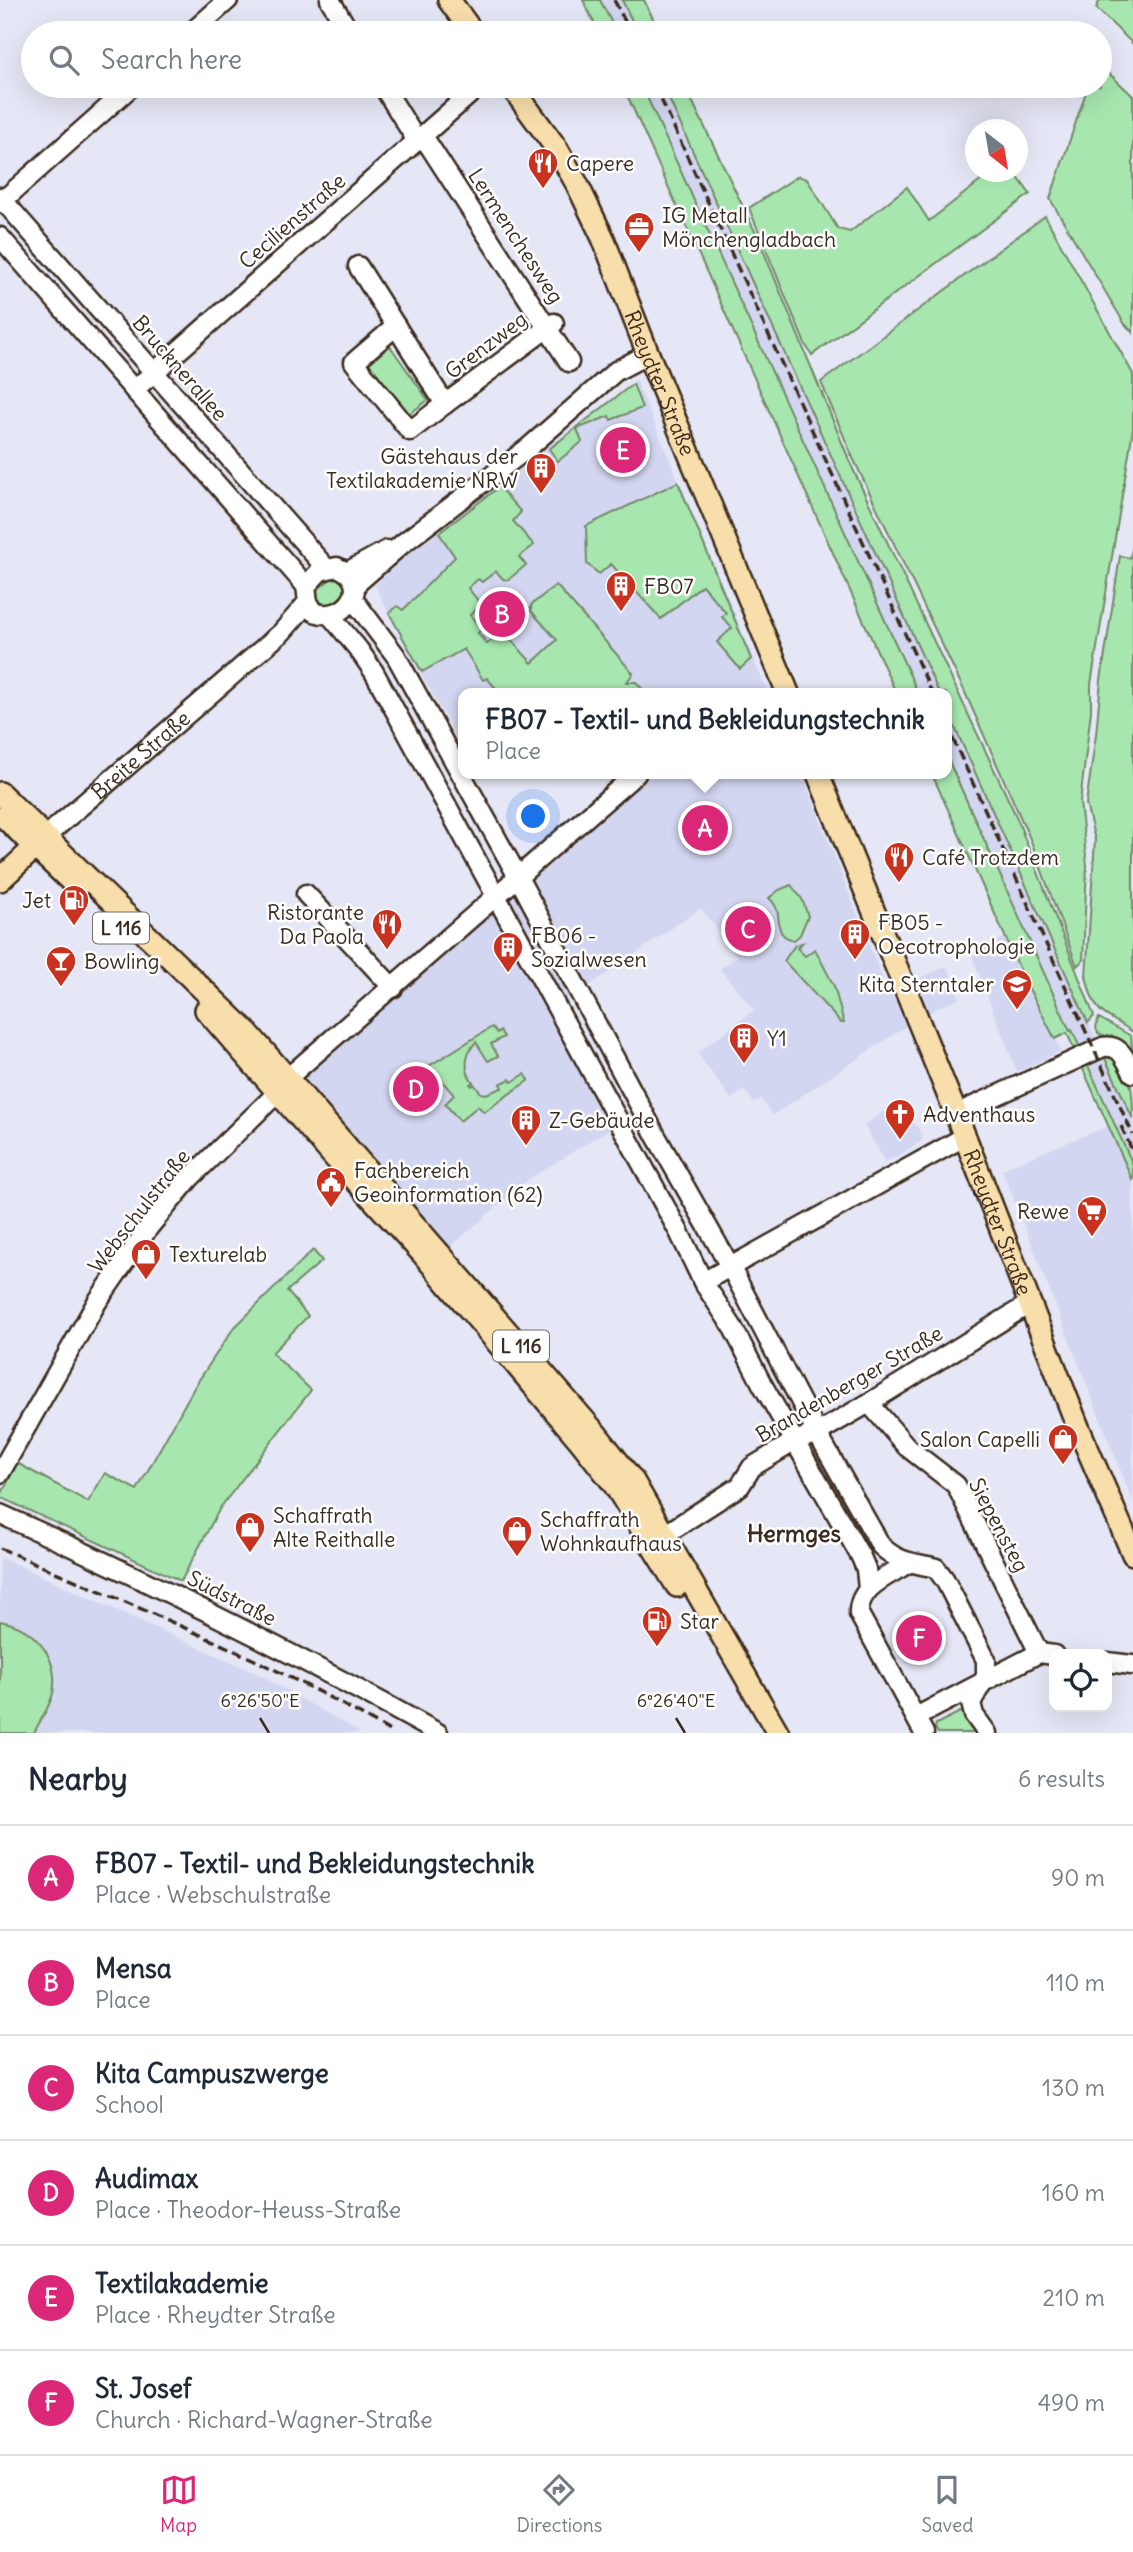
<!DOCTYPE html>
<html lang="en">
<head>
<meta charset="utf-8">
<style>
	:root { --surface:#fff; --page:#f6f6f7; --text:#1f2937; --muted:#747a83; --line:#e0e1e3; --accent:#db2777 }
	body { margin:0; font-family:Delius,sans-serif; background:var(--page); color:var(--text) }
	.controls { position:absolute; right:21px; bottom:21px; display:grid; overflow:hidden; border-radius:14px; box-shadow:0 7px 28px #0002 }
	.controls button { width:63px; height:63px; display:grid; place-items:center; padding:0; border:0; border-bottom:2px solid var(--line); background:var(--surface); color:var(--text); font:35px sans-serif }
	.compass { position:absolute; left:965px; top:119px; width:63px; height:63px; border-radius:50%; background:var(--surface); box-shadow:0 7px 28px #0002; rotate:149deg }
	.you { position:absolute; left:534px; top:817px; width:24px; height:24px; margin:-18px; border:5px solid #fff; border-radius:50%; background:#1a73e8; box-shadow:0 0 0 10px #1a73e833 }
	.badge { display:grid; place-items:center; width:46px; height:46px; border-radius:50%; background:var(--accent); color:#fff; font-size:23px; font-weight:700 }
	.pin { position:absolute; translate:-50% -50%; border:4px solid #fff; box-shadow:0 2px 7px #0006 }
	.popup { position:absolute; left:458px; top:688px; width:494px; height:91px; box-sizing:border-box; display:grid; place-content:center; border-radius:14px; background:var(--surface); filter:drop-shadow(0 2px 5px #0005); font-size:23px; white-space:nowrap; color:var(--muted) }
	.popup b { font-size:26px; color:var(--text) }
	.popup::after { content:''; position:absolute; left:50%; top:100%; margin-left:-14px; border:14px solid transparent; border-top-color:var(--surface) }
	.list { margin:0; padding:0; list-style:none }
	h2 { display:flex; justify-content:space-between; align-items:center; height:91px; margin:0; padding:0 28px; font-size:30px }
	h2 small { font-size:23px; font-weight:400; color:var(--muted) }
	.list li { display:grid; grid-template-columns:46px 1fr auto; gap:21px; align-items:center; box-sizing:border-box; height:105px; padding:0 28px; border-top:2px solid var(--line) }
	.list b { display:block; font-size:26px; white-space:nowrap }
	.list p { margin:0; font-size:23px; white-space:nowrap; color:var(--muted) }
	.list em { font-size:23px; font-style:normal; color:var(--muted) }
	.icon { flex:none; width:38px; height:38px; fill:none; stroke:currentColor; stroke-width:2; stroke-linecap:round; stroke-linejoin:round }
	.map { position:relative; flex:none; width:1133px; height:1733px; overflow:hidden }
	.search { position:absolute; background:var(--surface); box-shadow:0 7px 28px #0002; left:21px; right:21px; top:21px; height:77px; display:flex; align-items:center; gap:18px; box-sizing:border-box; padding:0 24px; border-radius:38px; color:var(--muted); font-size:26px }
	.sheet { height:721px; background:var(--surface) }
	nav { display:flex; justify-content:space-around; align-items:center; box-sizing:border-box; height:98px; border-top:2px solid var(--line); background:var(--surface); font-size:19px; color:var(--muted) }
	nav a { display:grid; justify-items:center; gap:4px }
	nav .on { color:var(--accent) }
	.map>svg:first-child { display:block }
</style>
</head>
<body>
<div class="map">
<svg width="1133" height="1733" viewBox="0 0 1133 1733">
	<rect width="100%" height="100%" fill="#e5e7f6"/>
	<filter id="ink" filterUnits="userSpaceOnUse"><feTurbulence type="fractalNoise" baseFrequency=".0143" numOctaves="2"/><feDisplacementMap in="SourceGraphic" scale="14" xChannelSelector="R" yChannelSelector="G"/><feConvolveMatrix kernelMatrix="1 2 1 2 8 2 1 2 1" color-interpolation-filters="sRGB"/></filter>
	<g filter="url(#ink)">
		<g fill="#d3d6f0">
			<path d="M 600,0 L 622,0 L 638,33 L 617,33 Z"/>
			<path d="M 642,86 L 663,86 L 939,693 L 918,693 Z"/>
			<path d="M 636,380 L 768,693 L 463,693 L 463,749 L 396,629 L 375,585 L 407,555 Z"/>
			<path d="M 946,710 L 1133,1119 L 1133,1166 L 1007,895 L 947,757 Z"/>
			<path d="M 630,774 L 802,774 L 888,992 L 947,966 L 960,998 L 937,1008 L 908,1025 L 773,1115 L 761,1099 L 754,1103 L 744,1090 L 731,1099 L 697,1053 L 754,1010 L 720,969 L 737,956 L 701,908 L 592,984 L 546,1009 L 610,1129 L 529,1179 L 450,1247 L 402,1195 L 299,1078 Z"/>
			<path d="M 1005,937 L 1061,1051 L 1017,1072 L 971,954 Z"/>
			<path d="M 896,1103 L 909,1124 L 913,1122 L 919,1129 L 923,1140 L 897,1157 L 895,1156 L 885,1162 L 864,1125 Z"/>
			<path d="M 1108,1126 L 1133,1181 L 1133,1502 L 1002,1169 Z"/>
			<path d="M 0,1557 L 262,1676 L 361,1733 L 0,1733 Z"/>
		</g>
		<g fill="#a7e7af" stroke="#718866" stroke-width="2">
			<path d="M 583,0 L 600,0 L 617,33 L 599,33 Z"/>
			<path d="M 622,0 L 644,0 L 660,33 L 638,33 Z"/>
			<path d="M 1100,0 L 1133,0 L 1133,44 L 1096,8 Z"/>
			<path d="M 1100,65 L 1133,96 L 1133,333 L 1124,323 L 1050,199 L 1088,86 L 1100,86 Z"/>
			<path d="M 623,86 L 642,86 L 918,693 L 896,693 Z"/>
			<path d="M 663,86 L 685,86 L 759,240 L 852,467 L 1016,816 L 1094,1016 L 1088,1023 L 947,710 L 946,693 L 939,693 Z"/>
			<path d="M 992,172 L 1014,172 L 1030,194 L 812,355 L 805,344 L 749,208 L 798,176 L 807,179 L 838,229 L 850,232 L 907,187 L 929,221 Z"/>
			<path d="M 1045,216 L 1133,374 L 1133,429 L 1091,684 L 1091,711 L 1080,802 L 1087,865 L 1083,960 L 1077,966 L 1031,841 L 963,688 L 853,458 L 821,382 Z"/>
			<path d="M 390,346 L 428,400 L 409,414 L 367,365 Z"/>
			<path d="M 633,384 L 642,408 L 611,420 L 609,416 L 577,429 L 582,442 L 558,461 L 549,449 Z"/>
			<path d="M 678,482 L 751,659 L 740,669 L 717,642 L 732,628 L 722,617 L 726,613 L 702,585 L 661,619 L 611,564 L 599,574 L 587,564 L 586,526 Z"/>
			<path d="M 499,487 L 521,512 L 513,521 L 534,545 L 519,557 L 526,565 L 508,580 L 503,579 L 496,571 L 482,582 L 478,579 L 468,588 L 479,602 L 478,608 L 470,615 L 481,629 L 478,633 L 487,644 L 500,633 L 505,633 L 532,663 L 557,640 L 531,611 L 531,605 L 556,585 L 633,673 L 627,682 L 636,682 L 646,693 L 500,693 L 487,678 L 483,680 L 464,649 L 422,672 L 389,613 L 397,606 L 403,610 L 455,557 L 439,533 Z"/>
			<path d="M 1133,545 L 1133,1032 C 1102,1011 1095,1017 1086,976 L 1095,840 L 1086,804 L 1096,735 L 1101,680 L 1120,556 L 1130,558 Z"/>
			<path d="M 339,577 L 346,584 L 344,594 L 332,604 L 322,604 L 317,598 L 317,590 L 332,578 Z"/>
			<path d="M 947,757 L 1070,1031 L 1072,1030 L 1133,1165 L 1133,1181 L 1067,1033 L 1055,1039 L 1026,983 L 932,774 L 946,774 Z"/>
			<path d="M 791,885 L 802,899 L 808,916 L 800,935 L 794,940 C 768,934 788,915 769,898 L 779,890 Z"/>
			<path d="M 802,943 L 797,948 L 805,956 L 815,949 L 834,986 L 844,1023 L 841,1023 L 784,961 L 795,945 Z"/>
			<path d="M 1099,1018 L 1131,1036 L 1133,1057 C 1128,1051 1122,1043 1116,1041 C 1104,1036 1090,1036 1099,1018 Z"/>
			<path d="M 492,1027 L 497,1033 L 500,1031 L 504,1037 L 491,1044 L 498,1056 L 488,1061 L 476,1042 C 465,1053 463,1070 473,1082 L 470,1084 L 472,1086 L 474,1084 L 481,1093 L 486,1094 L 502,1088 L 500,1084 L 510,1079 L 512,1082 L 525,1074 L 529,1080 L 484,1112 L 478,1106 L 460,1121 L 445,1104 L 454,1095 L 429,1066 Z"/>
			<path d="M 1112,1057 C 1133,1070 1133,1096 1133,1119 L 1105,1058 Z"/>
			<path d="M 313,1250 L 322,1261 L 287,1291 L 308,1316 L 272,1353 L 311,1390 L 220,1508 L 181,1581 L 0,1497 L 17,1463 L 88,1502 L 105,1473 L 137,1490 L 195,1386 L 233,1329 Z"/>
			<path d="M 0,1621 C 34,1627 60,1657 53,1693 C 50,1707 40,1720 34,1733 L 0,1733 Z"/>
			<path d="M 960,1712 L 965,1713 L 976,1733 L 938,1733 L 935,1728 L 936,1724 Z"/>
		</g>
		<g fill="none" stroke-linecap="round" stroke-linejoin="round">
			<g stroke="#3b2a1e" stroke-width="23">
				<g id="minor">
					<path d="M 330,0 L 350,33"/>
					<path d="M 191,33 L 228,0"/>
					<path d="M 383,86 L 417,141"/>
					<path d="M 423,136 L 569,362"/>
					<path d="M 0,197 L 326,568"/>
					<path d="M 0,203 L 132,86"/>
					<path d="M 0,237 L 306,586"/>
					<path d="M 358,266 L 445,404 L 554,323"/>
					<path d="M 396,326 L 354,362 L 410,431 L 445,404"/>
					<path d="M 134,390 L 479,86"/>
					<path d="M 337,567 C 374,582 347,624 314,612 L 308,602 L 306,586 L 320,571 Z"/>
					<path d="M 347,572 L 387,550"/>
					<path d="M 355,585 L 402,544 L 528,448 L 616,371 L 648,354"/>
					<path d="M 353,599 L 396,656 L 518,877 L 656,1136 L 731,1268 L 817,1433 L 881,1546 C 900,1564 913,1562 936,1568 L 945,1580 L 986,1660 L 986,1676 L 971,1703 L 974,1715 L 987,1733"/>
					<path d="M 330,615 L 359,650 L 374,672 L 679,1232 L 703,1282 L 732,1326 L 762,1384 L 861,1557 L 866,1569 L 868,1589"/>
					<path id="s1" d="M 45,837 L 282,632 L 308,602"/>
					<path d="M 306,894 L 393,988"/>
					<path d="M 956,1114 L 1103,1047 C 1121,1044 1125,1059 1133,1073"/>
					<path d="M 703,1282 L 964,1137"/>
					<path d="M 869,1403 L 907,1447 L 956,1485 L 1039,1653"/>
					<path d="M 0,1473 L 97,1302 L 149,1227 L 190,1178 L 272,1098 L 292,1074 L 636,774"/>
					<path d="M 0,1514 C 149,1581 295,1653 438,1733"/>
					<path d="M 653,1528 L 664,1535 L 740,1486 L 752,1467 L 795,1441 L 817,1433 L 869,1403 L 1029,1304"/>
					<path d="M 907,1564 C 886,1577 858,1587 859,1614 L 924,1733"/>
					<path d="M 1107,1662 L 1132,1665"/>
					<path d="M 916,1717 L 1039,1653 L 1054,1655"/>
				</g>
			</g>
			<g stroke="#3b2a1e" stroke-width="26">
				<g id="major">
					<path d="M 449,0 L 473,33"/>
					<path id="s2" d="M 511,86 L 557,149 L 577,184 L 603,238 L 648,354 L 788,693"/>
					<path id="s3" d="M 818,774 L 956,1114 L 1078,1427 L 1133,1554"/>
					<path d="M 0,793 L 247,1032 L 597,1435 L 633,1481 L 778,1733"/>
					<path d="M 4,817 L 77,887"/>
					<path d="M 0,880 L 44,839"/>
					<path d="M 206,1010 L 336,1159 L 422,1253 L 581,1442 L 614,1484 L 677,1586"/>
				</g>
			</g>
			<use href="#minor" stroke="#fff" stroke-width="18"/>
			<use href="#major" stroke="#f8deab" stroke-width="21"/>
			<g stroke="#3b2a1e" stroke-width="3.5" stroke-dasharray="10 5" stroke-linecap="butt">
				<path d="M 614,0 L 631,33"/>
				<path d="M 655,86 L 932,693"/>
				<path d="M 946,724 L 1133,1135"/>
				<path d="M 1121,1126 L 1133,1152"/>
				<path d="M 0,1548 C 133,1606 268,1659 393,1733"/>
			</g>
		</g>
	</g>
	<path fill="none" stroke="#3b2a1e" stroke-width="2.5" d="M 260,1718 L 269,1733M 676,1718 L 685,1733"/>
	<defs>
		<g id="restaurant-pin" transform="scale(1.575)"><path d="M0 17L-7.5 6A9.5 9.5 0 1 1 7.5 6Z" fill="#c8321e" stroke="#fff"/><path d="M-5-6h1v4h1v-4h1v4h1v-4h1v5L-1.5 .5V6h-2V.5L-5-1ZM5-6V6H3V1.5H1.5Q1.5-4 5-6Z" fill="#fff"/></g>
		<g id="office-pin" transform="scale(1.575)"><path d="M0 17L-7.5 6A9.5 9.5 0 1 1 7.5 6Z" fill="#c8321e" stroke="#fff"/><path d="M-6-3h4V-5.5h4V-3h4V5H-6ZM-1-4.5V-3h2v-1.5ZM-6 0V1H6V0Z" fill="#fff"/></g>
		<g id="building-pin" transform="scale(1.575)"><path d="M0 17L-7.5 6A9.5 9.5 0 1 1 7.5 6Z" fill="#c8321e" stroke="#fff"/><path d="M-4-6H4V6H1V3H-1V6H-4ZM-2.5-4.3h1.7v1.8h-1.7ZM.8-4.3h1.7v1.8H.8ZM-2.5-1h1.7V.8h-1.7ZM.8-1h1.7V.8H.8Z" fill="#fff"/></g>
		<g id="fuel-pin" transform="scale(1.575)"><path d="M0 17L-7.5 6A9.5 9.5 0 1 1 7.5 6Z" fill="#c8321e" stroke="#fff"/><path d="M-5.5-6h7V0h2V4h1.3V-2.5L3-4.5l.8-.8L6-3V5H2.5V1h-1V6h-7ZM-4.2-4.7v3.2H.2V-4.7Z" fill="#fff"/></g>
		<g id="bar-pin" transform="scale(1.575)"><path d="M0 17L-7.5 6A9.5 9.5 0 1 1 7.5 6Z" fill="#c8321e" stroke="#fff"/><path d="M-6-5H6L.8 .8V4.5H3.5V6h-7V4.5H-.8V.8Z" fill="#fff"/></g>
		<g id="school-pin" transform="scale(1.575)"><path d="M0 17L-7.5 6A9.5 9.5 0 1 1 7.5 6Z" fill="#c8321e" stroke="#fff"/><path d="M0-5L7-2L0 1L-7-2ZM-4 1L0 2.5L4 1V4Q0 6-4 4Z" fill="#fff"/></g>
		<g id="church-pin" transform="scale(1.575)"><path d="M0 17L-7.5 6A9.5 9.5 0 1 1 7.5 6Z" fill="#c8321e" stroke="#fff"/><path d="M-1.2-6h2.4v3.5h3.3v2.4h-3.3V6h-2.4V-.1h-3.3v-2.4h3.3Z" fill="#fff"/></g>
		<g id="civic-pin" transform="scale(1.575)"><path d="M0 17L-7.5 6A9.5 9.5 0 1 1 7.5 6Z" fill="#c8321e" stroke="#fff"/><path d="M-.6-6.5H3V-4.5H.6V-3L4-1V1h2V6H-6V1h2V-1L-.6-3ZM-1.2 2.5V6h2.4V2.5Z" fill="#fff"/></g>
		<g id="supermarket-pin" transform="scale(1.575)"><path d="M0 17L-7.5 6A9.5 9.5 0 1 1 7.5 6Z" fill="#c8321e" stroke="#fff"/><path d="M-6-5.5h2.5l.6 2H6L4.5 2H-2.5L-4.4-4H-6ZM-1.5 3.2a1.3 1.3 0 1 0 .1 0ZM3 3.2a1.3 1.3 0 1 0 .1 0Z" fill="#fff"/></g>
		<g id="shop-pin" transform="scale(1.575)"><path d="M0 17L-7.5 6A9.5 9.5 0 1 1 7.5 6Z" fill="#c8321e" stroke="#fff"/><path d="M-5-2.5h2.3a2.7 3.5 0 0 1 5.4 0H5L5.5 6h-11ZM-1.5-2.5h3a1.5 2.3 0 0 0-3 0Z" fill="#fff"/></g>
	</defs>
	<g fill-rule="evenodd">
		<use href="#restaurant-pin" x="543" y="163"/>
		<use href="#office-pin" x="639" y="227"/>
		<use href="#building-pin" x="541" y="468"/>
		<use href="#building-pin" x="621" y="586"/>
		<use href="#restaurant-pin" x="899" y="857"/>
		<use href="#fuel-pin" x="74" y="900"/>
		<use href="#restaurant-pin" x="387" y="924"/>
		<use href="#building-pin" x="855" y="934"/>
		<use href="#building-pin" x="508" y="947"/>
		<use href="#bar-pin" x="61" y="961"/>
		<use href="#school-pin" x="1017" y="984"/>
		<use href="#building-pin" x="744" y="1038"/>
		<use href="#church-pin" x="900" y="1114"/>
		<use href="#building-pin" x="526" y="1120"/>
		<use href="#civic-pin" x="331" y="1182"/>
		<use href="#supermarket-pin" x="1092" y="1211"/>
		<use href="#shop-pin" x="146" y="1254"/>
		<use href="#shop-pin" x="1063" y="1439"/>
		<use href="#shop-pin" x="250" y="1527"/>
		<use href="#shop-pin" x="517" y="1531"/>
		<use href="#fuel-pin" x="657" y="1621"/>
	</g>
	<g text-anchor="middle" dominant-baseline="central" stroke-width="5" stroke-linejoin="round" paint-order="stroke">
		<g fill="#fff" stroke="#766a62" stroke-width="2">
			<rect x="93" y="912.5" width="56" height="31" rx="5"/>
			<rect x="493" y="1330.5" width="56" height="31" rx="5"/>
		</g>
		<g font-size="19" font-weight="bold" fill="#3b2a1e">
			<text x="121" y="928">L 116</text>
			<text x="521" y="1346">L 116</text>
		</g>
		<g font-size="21" fill="#3b2a1e" stroke="#fff" text-anchor="start">
			<text x="566" y="163">Capere</text>
			<text x="662" y="215">IG Metall<tspan x="662" dy="24">Mönchengladbach</tspan></text>
			<text x="518" y="456" text-anchor="end">Gästehaus der<tspan x="518" dy="24">Textilakademie NRW</tspan></text>
			<text x="644" y="586">FB07</text>
			<text x="922" y="857">Café Trotzdem</text>
			<text x="51" y="900" text-anchor="end">Jet</text>
			<text x="364" y="912" text-anchor="end">Ristorante<tspan x="364" dy="24">Da Paola</tspan></text>
			<text x="878" y="922">FB05 -<tspan x="878" dy="24">Oecotrophologie</tspan></text>
			<text x="531" y="935">FB06 -<tspan x="531" dy="24">Sozialwesen</tspan></text>
			<text x="84" y="961">Bowling</text>
			<text x="994" y="984" text-anchor="end">Kita Sterntaler</text>
			<text x="767" y="1038">Y1</text>
			<text x="923" y="1114">Adventhaus</text>
			<text x="549" y="1120">Z-Gebäude</text>
			<text x="354" y="1170">Fachbereich<tspan x="354" dy="24">Geoinformation (62)</tspan></text>
			<text x="1069" y="1211" text-anchor="end">Rewe</text>
			<text x="169" y="1254">Texturelab</text>
			<text x="1040" y="1439" text-anchor="end">Salon Capelli</text>
			<text x="273" y="1515">Schaffrath<tspan x="273" dy="24">Alte Reithalle</tspan></text>
			<text x="540" y="1519">Schaffrath<tspan x="540" dy="24">Wohnkaufhaus</tspan></text>
			<text x="680" y="1621">Star</text>
		</g>
		<g font-size="21" fill="#3b2a1e" stroke="#fff">
			<text transform="translate(292 221) rotate(-41)">Cecilienstraße</text>
			<text transform="translate(516 236) rotate(57)">Lermenchesweg</text>
			<text transform="translate(486 345) rotate(-37)">Grenzweg</text>
			<text transform="translate(180 368) rotate(49)">Brucknerallee</text>
			<text stroke="none"><textPath href="#s2" startOffset="334">Rheydter Straße</textPath></text>
			<text stroke="none"><textPath href="#s1" startOffset="126">Breite Straße</textPath></text>
			<text transform="translate(139 1211) rotate(-52)">Webschulstraße</text>
			<text stroke="none"><textPath href="#s3" startOffset="483">Rheydter Straße</textPath></text>
			<text transform="translate(849 1384) rotate(-30)">Brandenberger Straße</text>
			<text transform="translate(999 1525) rotate(62)">Siepensteg</text>
			<text transform="translate(232 1598) rotate(27)">Südstraße</text>
		</g>
		<g font-size="23" font-weight="bold" fill="#3b2a1e" stroke="#fff">
			<text x="794" y="1533">Hermges</text>
		</g>
	</g>
	<g font-size="18" text-anchor="middle" fill="#3b2a1e" stroke="#fff" stroke-width="5" stroke-linejoin="round" paint-order="stroke">
		<text x="260" y="1707">6°26'50"E</text>
		<text x="676" y="1707">6°26'40"E</text>
	</g>
</svg>
<div class="controls">
<button><svg class="icon" aria-label="locate" viewBox="0 0 24 24"><circle cx="12" cy="12" r="6"/><path d="M12 2v4M12 18v4M2 12h4M18 12h4"/></svg></button>
</div>
<svg class="compass" viewBox="-18 -18 36 36"><path d="M0-13l5 13h-10z" fill="#e53935"/><path d="M0 13l5-13h-10z" fill="#747a83"/></svg>
<div class="you"></div>
<div class="pin badge" style="left:705px;top:828px">A</div>
<div class="popup"><b>FB07 - Textil- und Bekleidungstechnik</b>Place</div>
<div class="pin badge" style="left:502px;top:614px">B</div>
<div class="pin badge" style="left:748px;top:929px">C</div>
<div class="pin badge" style="left:416px;top:1089px">D</div>
<div class="pin badge" style="left:623px;top:450px">E</div>
<div class="pin badge" style="left:919px;top:1638px">F</div>
<div class="search"><svg class="icon" aria-label="search" viewBox="0 0 24 24"><circle cx="10" cy="10" r="6"/><path d="M15 15l6 6"/></svg>Search here</div>
</div>
<section class="sheet">
<h2>Nearby<small>6 results</small></h2>
<ul class="list">
<li><span class="badge">A</span><div><b>FB07 - Textil- und Bekleidungstechnik</b><p>Place · Webschulstraße</p></div><em>90 m</em></li>
<li><span class="badge">B</span><div><b>Mensa</b><p>Place</p></div><em>110 m</em></li>
<li><span class="badge">C</span><div><b>Kita Campuszwerge</b><p>School</p></div><em>130 m</em></li>
<li><span class="badge">D</span><div><b>Audimax</b><p>Place · Theodor-Heuss-Straße</p></div><em>160 m</em></li>
<li><span class="badge">E</span><div><b>Textilakademie</b><p>Place · Rheydter Straße</p></div><em>210 m</em></li>
<li><span class="badge">F</span><div><b>St. Josef</b><p>Church · Richard-Wagner-Straße</p></div><em>490 m</em></li>
</ul>
</section>
<nav>
<a class="on"><svg class="icon" aria-label="map" viewBox="0 0 24 24"><path d="M3 6l6-2 6 2 6-2v14l-6 2-6-2-6 2zM9 4v14M15 6v14"/></svg>Map</a>
<a><svg class="icon" aria-label="directions" viewBox="0 0 24 24"><path d="M12 3l9 9-9 9-9-9zM9 14v-3h6M13 9l2 2-2 2"/></svg>Directions</a>
<a><svg class="icon" aria-label="saved" viewBox="0 0 24 24"><path d="M7 4h10v16l-5-4-5 4z"/></svg>Saved</a>
</nav>
</body>
</html>
